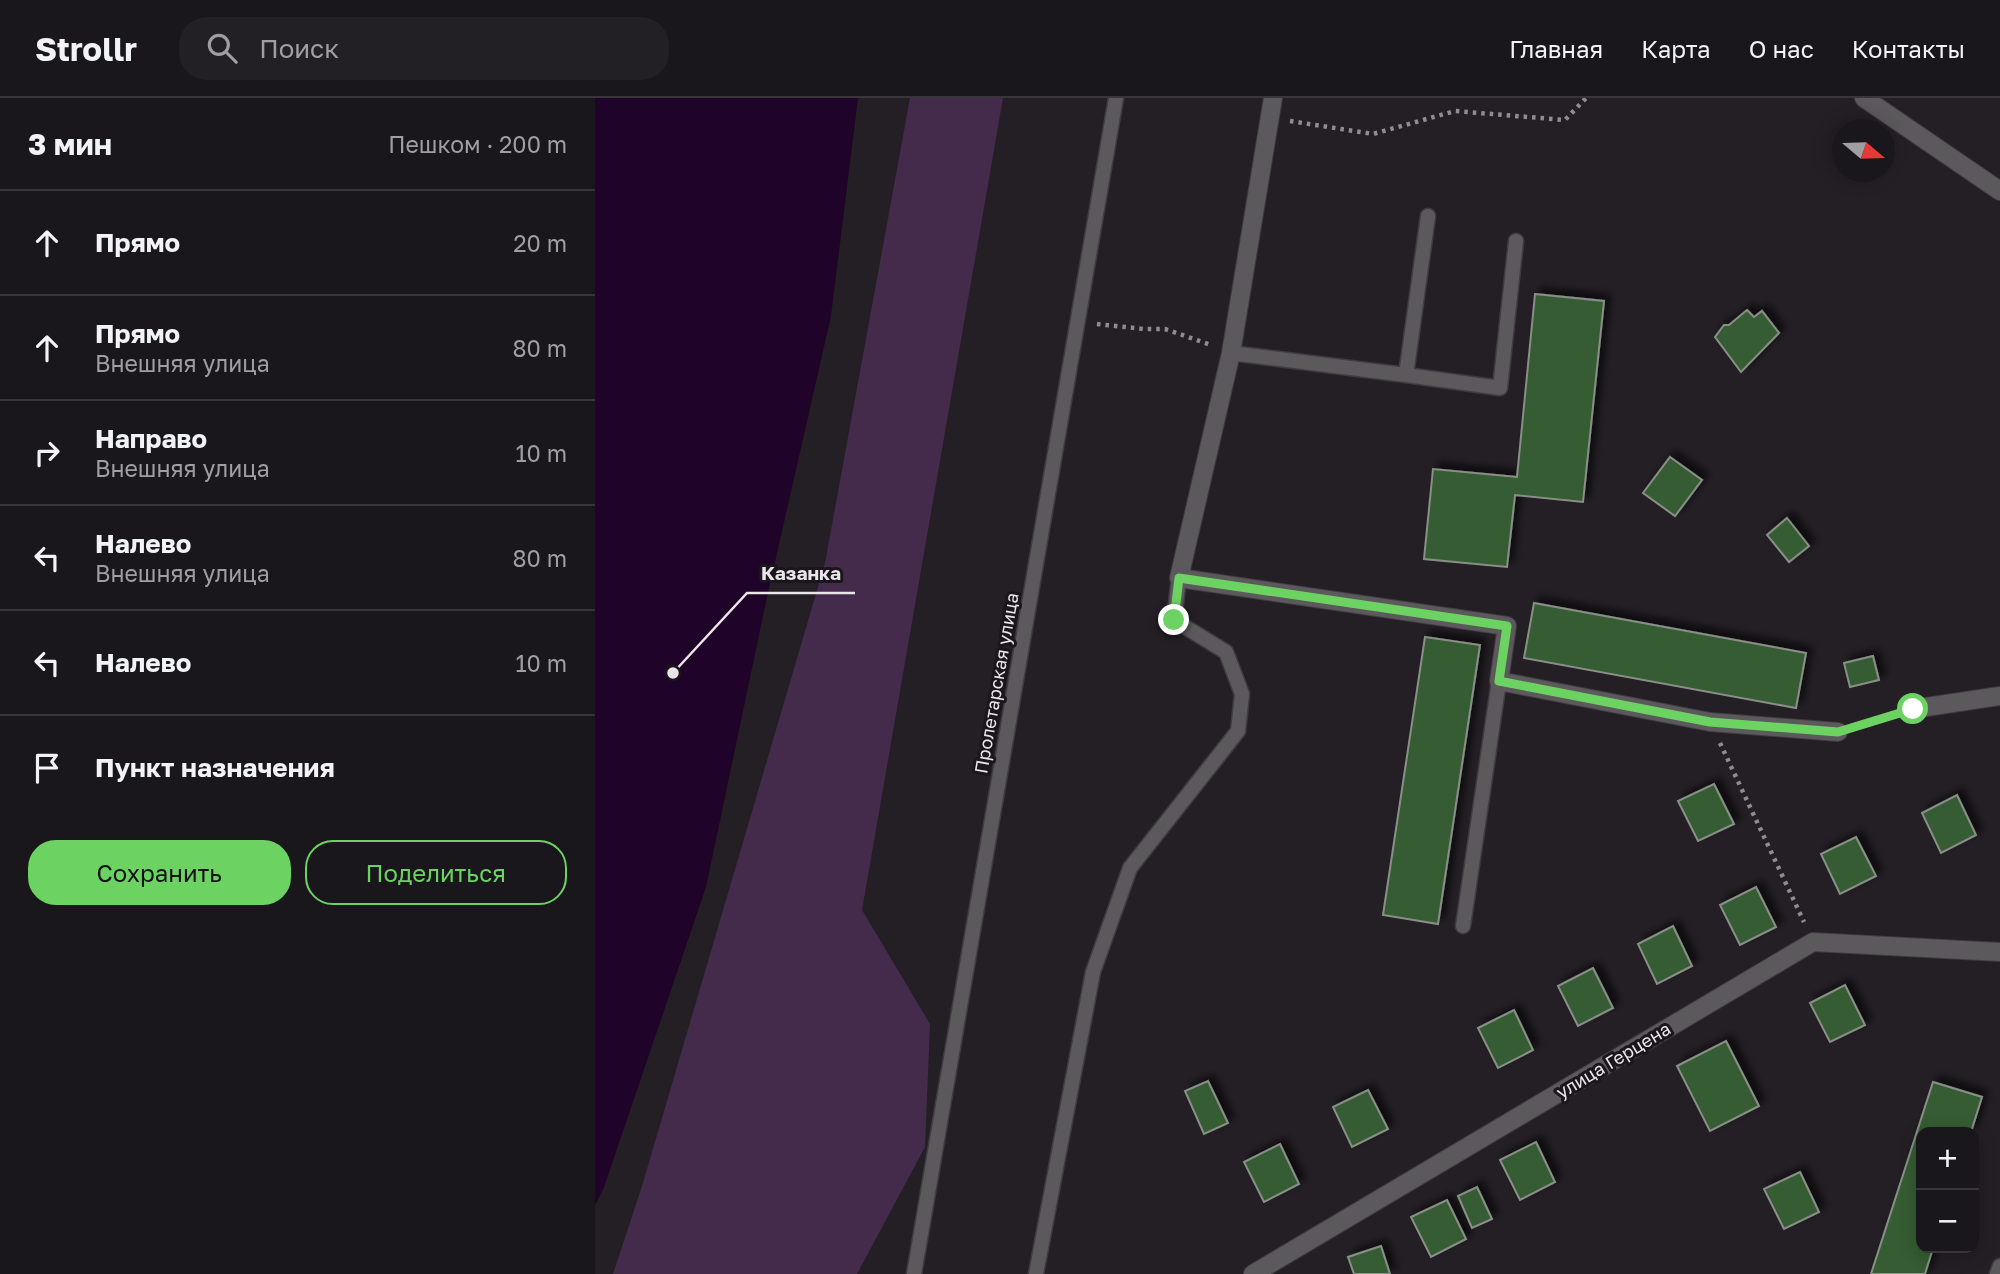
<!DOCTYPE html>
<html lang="ru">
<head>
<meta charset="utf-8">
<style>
	:root { --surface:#1a171c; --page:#232025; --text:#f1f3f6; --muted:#9f9fa3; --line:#38363b; --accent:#6cd362 }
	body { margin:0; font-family:"Golos Text",sans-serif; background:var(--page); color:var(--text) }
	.controls { position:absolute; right:21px; bottom:21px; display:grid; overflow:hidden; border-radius:14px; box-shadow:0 4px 18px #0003 }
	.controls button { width:63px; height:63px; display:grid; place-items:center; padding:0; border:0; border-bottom:2px solid var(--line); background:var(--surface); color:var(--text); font:35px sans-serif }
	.compass { position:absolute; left:1237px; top:21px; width:63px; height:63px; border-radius:50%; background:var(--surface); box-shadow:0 4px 18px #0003; rotate:109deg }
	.stop { position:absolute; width:21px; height:21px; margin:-16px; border:5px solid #6cd362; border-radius:50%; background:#fff }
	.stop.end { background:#6cd362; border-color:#fff; box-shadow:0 2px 7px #0008 }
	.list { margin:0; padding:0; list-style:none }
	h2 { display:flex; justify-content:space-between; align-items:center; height:91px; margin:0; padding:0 28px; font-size:30px }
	h2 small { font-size:23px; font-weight:400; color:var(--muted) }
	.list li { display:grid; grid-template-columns:46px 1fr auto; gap:21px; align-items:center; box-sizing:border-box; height:105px; padding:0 28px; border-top:2px solid var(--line) }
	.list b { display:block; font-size:26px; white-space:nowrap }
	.list p { margin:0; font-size:23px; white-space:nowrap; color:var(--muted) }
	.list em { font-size:23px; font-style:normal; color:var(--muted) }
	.actions { display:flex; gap:14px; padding:21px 28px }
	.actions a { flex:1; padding:16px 0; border:2px solid var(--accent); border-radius:28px; text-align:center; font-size:24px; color:var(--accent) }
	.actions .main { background:var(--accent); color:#111 }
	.icon { flex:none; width:38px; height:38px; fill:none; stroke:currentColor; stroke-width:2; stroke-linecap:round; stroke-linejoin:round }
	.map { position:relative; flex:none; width:1405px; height:1176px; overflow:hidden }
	header { display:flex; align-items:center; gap:42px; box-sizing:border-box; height:98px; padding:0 35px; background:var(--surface); border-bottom:2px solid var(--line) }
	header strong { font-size:33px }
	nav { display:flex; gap:38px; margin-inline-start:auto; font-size:24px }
	.search { width:490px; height:63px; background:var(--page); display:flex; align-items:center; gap:18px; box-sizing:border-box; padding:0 24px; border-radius:28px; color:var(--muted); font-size:26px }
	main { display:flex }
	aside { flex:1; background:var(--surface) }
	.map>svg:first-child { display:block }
</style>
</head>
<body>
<header>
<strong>Strollr</strong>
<div class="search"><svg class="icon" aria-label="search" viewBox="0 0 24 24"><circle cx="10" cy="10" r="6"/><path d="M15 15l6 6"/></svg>Поиск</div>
<nav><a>Главная</a><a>Карта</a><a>О нас</a><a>Контакты</a></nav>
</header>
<main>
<aside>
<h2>3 мин<small>Пешком · 200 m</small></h2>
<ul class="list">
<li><svg class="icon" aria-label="ahead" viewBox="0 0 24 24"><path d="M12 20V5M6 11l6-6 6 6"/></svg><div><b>Прямо</b></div><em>20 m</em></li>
<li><svg class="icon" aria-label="ahead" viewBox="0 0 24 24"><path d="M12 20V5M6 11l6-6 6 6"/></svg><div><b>Прямо</b><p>Внешняя улица</p></div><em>80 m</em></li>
<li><svg class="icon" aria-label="right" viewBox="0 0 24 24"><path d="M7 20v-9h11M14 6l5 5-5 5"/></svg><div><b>Направо</b><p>Внешняя улица</p></div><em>10 m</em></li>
<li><svg class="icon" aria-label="left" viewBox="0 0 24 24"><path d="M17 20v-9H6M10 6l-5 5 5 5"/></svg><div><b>Налево</b><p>Внешняя улица</p></div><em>80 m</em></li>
<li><svg class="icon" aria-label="left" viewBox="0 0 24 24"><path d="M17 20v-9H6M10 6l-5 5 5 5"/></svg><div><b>Налево</b></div><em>10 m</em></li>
<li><svg class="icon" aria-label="arrive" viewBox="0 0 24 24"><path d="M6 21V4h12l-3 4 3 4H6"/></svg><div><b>Пункт назначения</b></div></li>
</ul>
<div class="actions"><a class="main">Сохранить</a><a>Поделиться</a></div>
</aside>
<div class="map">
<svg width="1405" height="1176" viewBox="0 0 1405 1176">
	<defs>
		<filter id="shadow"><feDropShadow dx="6" dy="-6" stdDeviation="3.5" flood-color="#0009"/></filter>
	</defs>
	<rect width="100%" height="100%" fill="#231f25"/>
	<path fill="#442b4c" d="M 315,0 L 408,0 L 267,812 L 335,926 L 330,1049 L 262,1176 L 18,1176 L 47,1088 L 230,465 Z"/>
	<path fill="#200328" d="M 0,0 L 263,0 L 236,218 L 172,499 L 111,789 L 8,1092 L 0,1107 Z"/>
	<g fill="#365c32" stroke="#898f88" stroke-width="2" filter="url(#shadow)">
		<path d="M 940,196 L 1009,203 L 988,404 L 920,397 L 912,469 L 829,461 L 838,371 L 922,379 Z"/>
		<path d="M 1152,212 L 1159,219 L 1167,213 L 1184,235 L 1146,274 L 1120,239 L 1129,227 L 1134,227 Z"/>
		<path d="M 1075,359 L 1107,382 L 1080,418 L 1048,395 Z"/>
		<path d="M 1192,420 L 1214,448 L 1194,464 L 1172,437 Z"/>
		<path d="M 939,505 L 1211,555 L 1201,610 L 929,560 Z"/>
		<path d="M 830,539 L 885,547 L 843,826 L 788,817 Z"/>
		<path d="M 1278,558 L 1284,582 L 1255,589 L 1249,565 Z"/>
		<path d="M 1119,686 L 1139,726 L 1103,743 L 1083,703 Z"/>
		<path d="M 1362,697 L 1381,737 L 1346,755 L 1327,715 Z"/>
		<path d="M 1261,739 L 1281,778 L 1245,796 L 1226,756 Z"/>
		<path d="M 1161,789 L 1181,829 L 1145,847 L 1125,807 Z"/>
		<path d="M 1078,828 L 1097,868 L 1062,886 L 1043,846 Z"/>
		<path d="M 998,870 L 1018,910 L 983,928 L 963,888 Z"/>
		<path d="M 1250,887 L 1270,927 L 1235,944 L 1215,905 Z"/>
		<path d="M 919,912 L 938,952 L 903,970 L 883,930 Z"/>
		<path d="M 1131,943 L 1164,1008 L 1115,1033 L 1082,968 Z"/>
		<path d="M 613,983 L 633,1025 L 609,1036 L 590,993 Z"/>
		<path d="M 1338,984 L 1387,999 L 1376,1034 L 1326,1034 L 1326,1150 L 1338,1150 L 1330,1176 L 1276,1176 Z"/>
		<path d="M 773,992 L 793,1031 L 757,1049 L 738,1009 Z"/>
		<path d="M 941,1044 L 960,1084 L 925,1102 L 905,1062 Z"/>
		<path d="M 685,1046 L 704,1086 L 669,1104 L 649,1064 Z"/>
		<path d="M 1205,1074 L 1224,1114 L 1189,1131 L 1169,1091 Z"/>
		<path d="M 882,1089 L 897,1121 L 877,1130 L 863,1098 Z"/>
		<path d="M 852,1102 L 871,1141 L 836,1159 L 816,1119 Z"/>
		<path d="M 786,1148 L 795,1176 L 759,1176 L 753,1159 Z"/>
	</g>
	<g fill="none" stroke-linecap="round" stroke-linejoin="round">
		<g stroke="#3f3b41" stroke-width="17">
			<g id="service">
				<path d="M 636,255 L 811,277 L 833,118"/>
				<path d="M 811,277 L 905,290 L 921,143"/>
				<path d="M 868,828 L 904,583"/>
				<path d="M 319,1176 L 521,0"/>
				<path d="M 441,1176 L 498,874 L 535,770 L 643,633 L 647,596 L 631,554 L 579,522 L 584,480"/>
				<path d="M 1402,1176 L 1405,1168"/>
			</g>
		</g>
		<g stroke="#3f3b41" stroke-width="20">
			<g id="minor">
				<path d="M 678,0 L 636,255 L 584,480 L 912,528 L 904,583 L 1115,624 L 1243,634"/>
				<path d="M 1269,0 L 1405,93"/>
				<path d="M 1318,611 L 1405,598"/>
				<path d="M 658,1176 L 1218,844 L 1405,854"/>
			</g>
		</g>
		<g stroke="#908c91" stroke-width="4.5" stroke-dasharray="3.5 5" stroke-linecap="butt">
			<path d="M 695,23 L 778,36 L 860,13 L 970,22 L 991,0"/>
			<path d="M 502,226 L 549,231 L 570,231 L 616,247"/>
			<path d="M 1264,627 L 1299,617"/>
			<path d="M 1125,645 L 1209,824"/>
		</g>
		<use href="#service" stroke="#5c595c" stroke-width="14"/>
		<use href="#minor" stroke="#5c595c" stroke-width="18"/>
	</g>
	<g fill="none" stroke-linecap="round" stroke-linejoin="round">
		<path stroke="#6cd362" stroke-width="9" d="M 579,522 L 584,480 L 912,528 L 904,583 L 1115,624 L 1243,634 L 1318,611"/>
	</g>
	<g text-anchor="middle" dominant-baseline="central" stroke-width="6" stroke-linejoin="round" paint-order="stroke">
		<g font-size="18" fill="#e9e6ea" stroke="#1a161b">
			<text transform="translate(401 585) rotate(-80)">Пролетарская улица</text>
			<text transform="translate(1018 962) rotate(-31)">улица Герцена</text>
		</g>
	</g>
	<path fill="none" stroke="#e9e6ea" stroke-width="2.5" d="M78 575L152 495H260"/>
	<circle fill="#e9e6ea" stroke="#1a161b" stroke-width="2.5" cx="78" cy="575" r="7"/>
	<g font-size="19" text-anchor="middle" font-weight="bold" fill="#e9e6ea" stroke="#1a161b" stroke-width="6" stroke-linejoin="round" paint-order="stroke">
		<text x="206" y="482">Казанка</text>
	</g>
</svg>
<div class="controls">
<button>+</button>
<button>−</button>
</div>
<svg class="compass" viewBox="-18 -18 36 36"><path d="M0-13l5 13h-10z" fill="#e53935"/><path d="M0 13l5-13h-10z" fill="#9f9fa3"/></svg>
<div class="stop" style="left:1318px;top:611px"></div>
<div class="stop end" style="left:579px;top:522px"></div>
</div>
</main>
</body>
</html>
